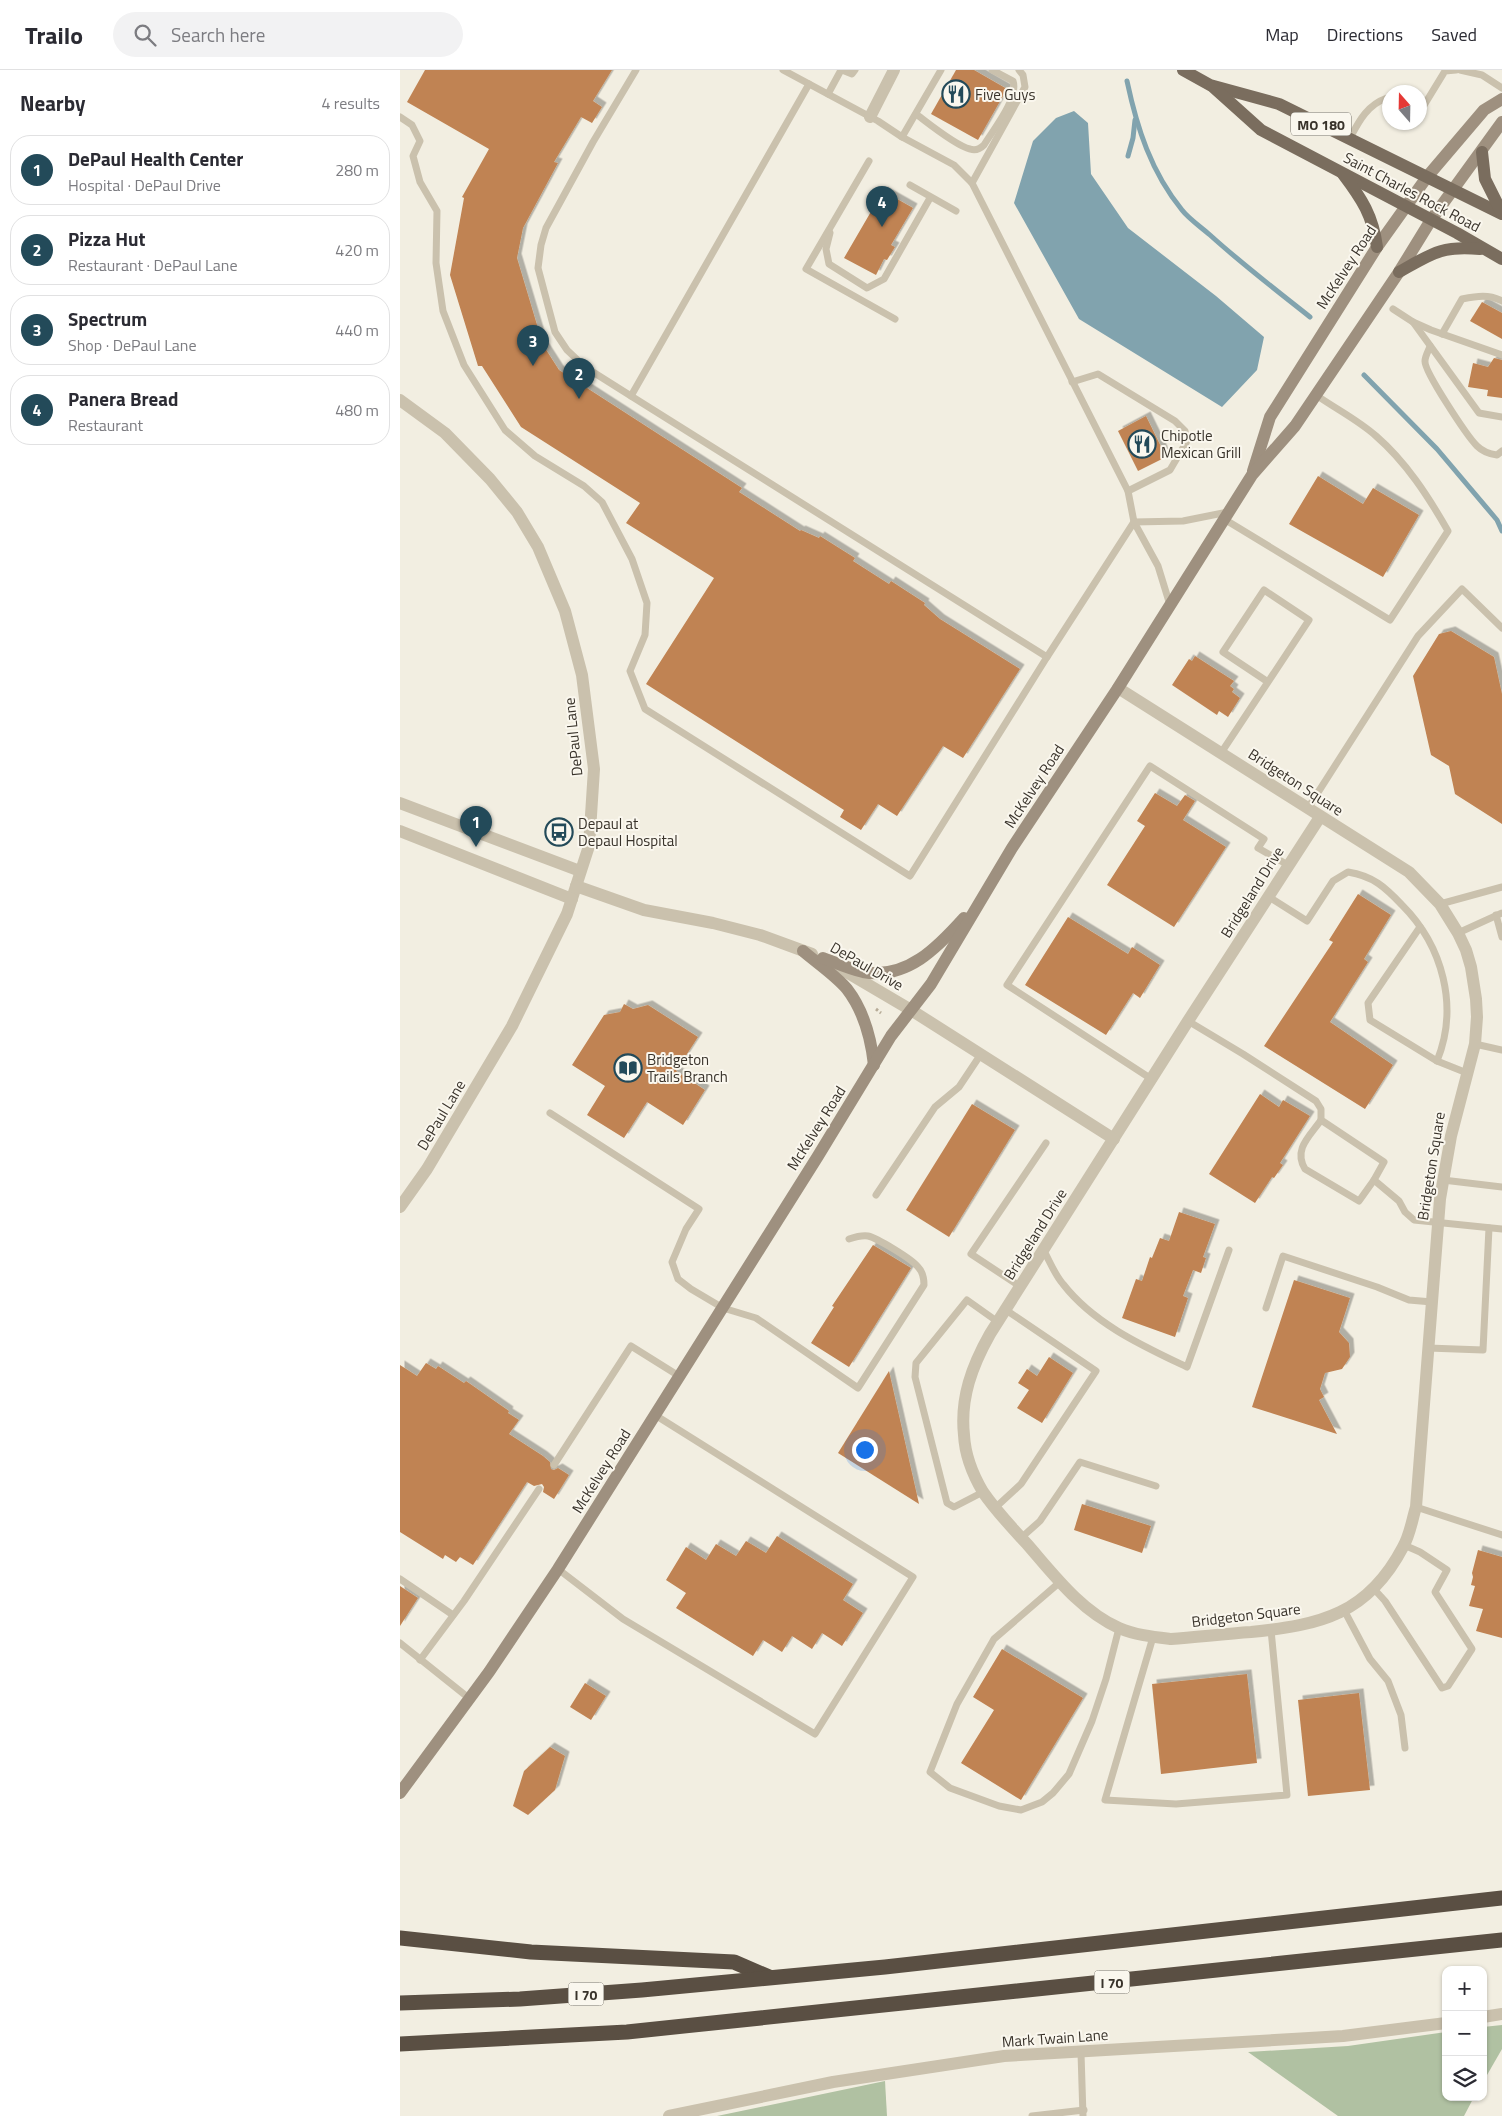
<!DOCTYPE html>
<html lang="en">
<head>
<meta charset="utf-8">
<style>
	:root { --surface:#fff; --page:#f2f2f3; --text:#2b2b33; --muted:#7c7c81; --line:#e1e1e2; --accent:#234a59 }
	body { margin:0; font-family:"Titillium Web",sans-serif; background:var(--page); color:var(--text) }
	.controls { position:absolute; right:15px; bottom:15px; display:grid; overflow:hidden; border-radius:10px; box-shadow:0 1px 4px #0004 }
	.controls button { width:45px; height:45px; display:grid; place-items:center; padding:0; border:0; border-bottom:1px solid var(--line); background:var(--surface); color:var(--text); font:25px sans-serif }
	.compass { position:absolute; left:982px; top:15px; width:45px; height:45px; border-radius:50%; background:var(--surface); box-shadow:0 1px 4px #0004; rotate:340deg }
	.you { position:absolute; left:464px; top:1379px; width:18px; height:18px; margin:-12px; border:4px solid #fff; border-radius:50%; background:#1a73e8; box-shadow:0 0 0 8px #1a73e833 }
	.badge { display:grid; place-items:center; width:32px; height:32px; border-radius:50%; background:var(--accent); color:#fff; font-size:16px; font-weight:700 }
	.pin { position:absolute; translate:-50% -41px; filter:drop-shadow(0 1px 2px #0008) }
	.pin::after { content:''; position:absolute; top:26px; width:18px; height:15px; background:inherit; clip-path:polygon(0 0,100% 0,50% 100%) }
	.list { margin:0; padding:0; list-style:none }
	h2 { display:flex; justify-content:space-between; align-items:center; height:65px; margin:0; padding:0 20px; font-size:21px }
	h2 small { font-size:16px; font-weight:400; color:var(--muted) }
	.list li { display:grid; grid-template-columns:32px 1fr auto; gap:15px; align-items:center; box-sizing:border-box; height:70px; margin:0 10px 10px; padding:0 10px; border:1px solid var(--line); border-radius:20px }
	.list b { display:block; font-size:19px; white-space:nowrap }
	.list p { margin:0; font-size:16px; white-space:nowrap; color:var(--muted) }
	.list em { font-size:16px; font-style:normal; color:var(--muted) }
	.icon { flex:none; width:28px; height:28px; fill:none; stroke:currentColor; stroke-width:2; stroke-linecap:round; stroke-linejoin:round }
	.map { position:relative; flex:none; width:1102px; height:2046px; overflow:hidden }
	header { display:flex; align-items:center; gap:30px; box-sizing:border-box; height:70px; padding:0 25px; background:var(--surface); border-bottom:1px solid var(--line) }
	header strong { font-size:24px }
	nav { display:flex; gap:28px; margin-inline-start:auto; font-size:18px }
	.search { width:350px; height:45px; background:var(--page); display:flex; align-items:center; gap:12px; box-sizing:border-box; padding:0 18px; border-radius:28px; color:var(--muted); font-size:19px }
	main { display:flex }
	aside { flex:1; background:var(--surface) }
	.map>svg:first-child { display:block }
</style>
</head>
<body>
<header>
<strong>Trailo</strong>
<div class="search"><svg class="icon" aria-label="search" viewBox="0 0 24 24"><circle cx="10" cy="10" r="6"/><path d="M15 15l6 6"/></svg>Search here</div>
<nav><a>Map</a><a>Directions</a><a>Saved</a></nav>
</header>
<main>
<aside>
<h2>Nearby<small>4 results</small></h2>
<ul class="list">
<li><span class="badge">1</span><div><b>DePaul Health Center</b><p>Hospital · DePaul Drive</p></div><em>280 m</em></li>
<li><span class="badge">2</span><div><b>Pizza Hut</b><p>Restaurant · DePaul Lane</p></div><em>420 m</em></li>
<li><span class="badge">3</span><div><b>Spectrum</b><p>Shop · DePaul Lane</p></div><em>440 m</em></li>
<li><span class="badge">4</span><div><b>Panera Bread</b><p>Restaurant</p></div><em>480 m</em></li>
</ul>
</aside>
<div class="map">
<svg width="1102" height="2046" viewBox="0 0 1102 2046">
	<defs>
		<filter id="shadow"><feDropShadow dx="4.5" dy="-4.5" stdDeviation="0" flood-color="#0004"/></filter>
	</defs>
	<rect width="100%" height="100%" fill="#f2eee1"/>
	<g fill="#b0c1a2">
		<path d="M 1102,1955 L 1102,1979 L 1083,2012 L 1083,1957 Z"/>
		<path d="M 1046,1962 L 1046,2027 L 1074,2027 L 1064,2046 L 938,2046 L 848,1982 L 948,1976 Z"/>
		<path d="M 485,2011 L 487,2046 L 317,2046 Z"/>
	</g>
	<path fill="#81a3ae" d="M 674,41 L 688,53 L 691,104 L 728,158 L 816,226 L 864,267 L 857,300 L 822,337 L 679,249 L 614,133 L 633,71 L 656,48 Z"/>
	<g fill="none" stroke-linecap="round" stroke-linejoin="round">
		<g stroke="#81a3ae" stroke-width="5">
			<path d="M 727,11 C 737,58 751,102 782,140 C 789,149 801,157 810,165 C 842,194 876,220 910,247"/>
			<path d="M 728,86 L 733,68 L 735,50"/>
			<path d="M 964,305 L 1037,379 L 1097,450 L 1102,461"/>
		</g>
	</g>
	<g fill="#c08352" filter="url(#shadow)">
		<path d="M 25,0 L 212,0 L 193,31 L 202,37 L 192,53 L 181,47 L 154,92 L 158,93 L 123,158 L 117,188 L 143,275 L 159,300 L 342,418 L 339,422 L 400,461 L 401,460 L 419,468 L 420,466 L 455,488 L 453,491 L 489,514 L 491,511 L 525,533 L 524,535 L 540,549 L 620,599 L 563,688 L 543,676 L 497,746 L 478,734 L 461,760 L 440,747 L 444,740 L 246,614 L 314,508 L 226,453 L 240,433 L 121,357 L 82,296 L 78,296 L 50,205 L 64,128 L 62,127 L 89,79 L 7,32 Z"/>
		<path d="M 556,0 L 574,0 L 607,19 L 578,70 L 531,44 Z"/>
		<path d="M 483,121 L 513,138 L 491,175 L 495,177 L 487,190 L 484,189 L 476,205 L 444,188 Z"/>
		<path d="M 1082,232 L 1102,243 L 1102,269 L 1070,251 Z"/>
		<path d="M 1094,288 L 1102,290 L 1102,328 L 1087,326 L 1088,320 L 1068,317 L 1073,293 L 1088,297 Z"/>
		<path d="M 746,346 L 766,387 L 738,401 L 718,361 Z"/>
		<path d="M 918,406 L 963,434 L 973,418 L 1019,445 L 983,507 L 889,454 Z"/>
		<path d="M 1051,561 L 1094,587 L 1102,624 L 1102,754 L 1055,724 L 1049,696 L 1031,685 L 1013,606 L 1039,564 Z"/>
		<path d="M 795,586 L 834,611 L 830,616 L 834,619 L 832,622 L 840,628 L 828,647 L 819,641 L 817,645 L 772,615 L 789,589 L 792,591 Z"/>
		<path d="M 755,723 L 777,736 L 785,725 L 795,731 L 783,750 L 826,777 L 774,857 L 707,815 L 745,756 L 737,751 Z"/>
		<path d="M 958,824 L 991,845 L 964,889 L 968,892 L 930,952 L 993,995 L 965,1039 L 864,976 L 933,872 L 929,870 Z"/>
		<path d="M 668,847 L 728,884 L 732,877 L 760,895 L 740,928 L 733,923 L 706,965 L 625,915 Z"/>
		<path d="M 224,934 L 233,939 L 248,935 L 298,967 L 276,1001 L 305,1020 L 283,1055 L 247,1032 L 224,1068 L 187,1045 L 205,1016 L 172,995 L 204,945 L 220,942 Z"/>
		<path d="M 860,1024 L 879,1037 L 883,1030 L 910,1046 L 880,1093 L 883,1095 L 874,1108 L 872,1107 L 855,1133 L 809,1104 Z"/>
		<path d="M 572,1034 L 615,1060 L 549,1167 L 506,1140 Z"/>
		<path d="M 779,1142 L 815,1154 L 803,1187 L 806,1188 L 801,1203 L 793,1200 L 783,1226 L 788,1228 L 775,1267 L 722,1248 L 736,1209 L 742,1211 L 750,1187 L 752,1188 L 760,1168 L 769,1171 Z"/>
		<path d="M 473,1175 L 511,1198 L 449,1297 L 411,1273 L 434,1237 L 432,1236 Z"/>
		<path d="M 894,1210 L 950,1228 L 939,1262 L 949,1273 L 950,1287 L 942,1299 L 925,1303 L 920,1319 L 924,1327 L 919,1330 L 937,1364 L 852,1337 Z"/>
		<path d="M 649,1287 L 673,1303 L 642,1353 L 617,1338 L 629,1320 L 618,1313 L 627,1299 L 637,1306 Z"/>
		<path d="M 26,1293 L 36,1299 L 38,1296 L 64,1313 L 66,1311 L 109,1341 L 108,1343 L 119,1350 L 109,1364 L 143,1386 L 150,1392 L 151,1399 L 154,1400 L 158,1398 L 169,1405 L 154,1429 L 143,1422 L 144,1417 L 142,1414 L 134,1416 L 127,1412 L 73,1495 L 60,1487 L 56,1492 L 45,1485 L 43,1489 L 0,1462 L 0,1295 L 17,1306 Z"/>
		<path d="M 489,1301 L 519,1434 L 438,1383 Z"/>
		<path d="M 682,1434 L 751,1456 L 742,1483 L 674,1460 Z"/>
		<path d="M 377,1466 L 453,1514 L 443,1530 L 463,1543 L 442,1576 L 422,1563 L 412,1579 L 392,1566 L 382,1582 L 363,1570 L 353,1586 L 276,1538 L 286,1523 L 266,1510 L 286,1477 L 306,1490 L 316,1474 L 336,1486 L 346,1471 L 366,1483 Z"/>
		<path d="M 1078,1480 L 1102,1487 L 1102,1568 L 1076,1561 L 1083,1539 L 1069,1536 L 1075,1516 L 1071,1515 L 1073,1507 L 1072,1503 Z"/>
		<path d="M 0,1516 L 18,1528 L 0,1556 Z"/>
		<path d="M 602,1579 L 683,1628 L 621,1730 L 561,1693 L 594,1640 L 573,1627 Z"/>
		<path d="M 847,1604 L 857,1693 L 761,1704 L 752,1614 Z"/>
		<path d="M 185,1613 L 206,1626 L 191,1650 L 170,1637 Z"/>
		<path d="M 959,1623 L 970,1720 L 908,1726 L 898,1630 Z"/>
		<path d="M 150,1677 L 165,1686 L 155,1720 L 128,1745 L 113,1736 L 124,1701 Z"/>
	</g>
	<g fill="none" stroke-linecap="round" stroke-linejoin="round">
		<path stroke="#b6ab97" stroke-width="3" stroke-dasharray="2.5 2.5" stroke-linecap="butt" d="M 476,939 L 481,943"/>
		<g stroke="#cac1ad" stroke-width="7">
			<path d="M 236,0 L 193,72 L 146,158 L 141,175 L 138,198 L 155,262 L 167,280 L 185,297 L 231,326 L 647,587 L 734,452"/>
			<path d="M 383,0 L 478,51 L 502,67 L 554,95 L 572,113 L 728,421 L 734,452 L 758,496 L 770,535"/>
			<path d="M 442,0 L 452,4 L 455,0"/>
			<path d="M 1060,0 L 1082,5 L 1102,18"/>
			<path d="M 428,24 L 441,0"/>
			<path d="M 1019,38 L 1023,37 L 1045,1 L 1056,0"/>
			<path d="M 516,44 C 528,53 556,76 570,79 C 576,81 580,79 584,75 C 593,60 619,28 613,11 L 592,0"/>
			<path d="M 0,47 L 12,55 L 20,71 L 13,86 L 20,112 L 37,141 L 36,193 L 43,241 L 64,295 L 105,360 L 135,386 L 184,416 L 202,432 L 232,489 L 247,533 L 245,565 L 230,601 L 245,639 L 510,806 L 647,587"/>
			<path d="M 502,67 L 541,0"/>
			<path d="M 950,68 C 959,51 967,35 987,28 L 989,29"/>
			<path d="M 469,91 L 406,199 L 495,249"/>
			<path d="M 572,113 L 625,17 L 623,5 L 619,0"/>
			<path d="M 510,115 L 556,141"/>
			<path d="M 430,163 L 426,179 L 429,194 L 467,218 L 484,209 L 530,128"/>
			<path d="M 993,239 L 1013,252 L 1031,260 L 1102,285"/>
			<path d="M 1013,252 L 1079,343 L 1102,347"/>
			<path d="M 1042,264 L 1062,229 C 1077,226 1089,224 1102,231"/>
			<path d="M 1030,276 C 1029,280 1025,286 1025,291 C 1024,301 1067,366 1077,376 C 1083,382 1089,384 1097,385 L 1102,381"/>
			<path d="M 672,312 L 698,304 L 775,351 L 785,361 L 787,371 L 770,400 L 728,421"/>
			<path d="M 231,326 L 409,14"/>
			<path d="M 824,449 L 990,550 L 1048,461 C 1028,426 1006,392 976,366 C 958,350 936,339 916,325"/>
			<path d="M 734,452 L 783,451 L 828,442"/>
			<path d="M 821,683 L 868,612 L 823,582 L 864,520 L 909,550 L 868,612"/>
			<path d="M 908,738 L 1018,566 L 1062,519 L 1102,558"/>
			<path d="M 869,827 L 907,851 L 933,811 L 948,802 C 973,806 985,817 1002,835 C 1043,876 1059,937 1037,991 L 1067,1003"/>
			<path d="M 1040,834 L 1102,817"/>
			<path d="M 1096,845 L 1102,867"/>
			<path d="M 1020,857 L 968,933 L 970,950 L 1037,991"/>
			<path d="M 1058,863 L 1102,843"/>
			<path d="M 788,951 L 843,984 L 916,1031 L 921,1039 L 921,1050 L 984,1092 L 974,1110 L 999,1131 L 1005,1142 L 1014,1150 L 1102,1159"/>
			<path d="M 1075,974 L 1102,980"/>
			<path d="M 753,1010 L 607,915 L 750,696 L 864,769 L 858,778 L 888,795"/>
			<path d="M 150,1043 L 299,1139 L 286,1159 L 272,1192 L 278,1209 L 291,1219 L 323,1238 L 356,1248 L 458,1318 L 524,1215 C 524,1208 523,1202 518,1197 C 512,1189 477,1168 468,1166 C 461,1165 455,1167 449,1169"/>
			<path d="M 921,1050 C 910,1066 893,1079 905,1099 L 959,1131 L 974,1110"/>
			<path d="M 1043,1110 L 1102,1117"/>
			<path d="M 476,1125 L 535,1037 L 559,1017 L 581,984"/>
			<path d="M 644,1181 C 650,1192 655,1205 663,1214 C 694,1254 743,1276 787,1297 L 829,1180"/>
			<path d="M 621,1217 L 571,1184 L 646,1073"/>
			<path d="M 866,1238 L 883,1186 L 977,1217 L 1009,1230 L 1032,1232"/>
			<path d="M 1028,1278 L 1083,1280 L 1089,1158"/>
			<path d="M 154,1395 L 231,1276 L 279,1306"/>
			<path d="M 583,1422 L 554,1437 L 547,1433 L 515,1307 L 516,1293 L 567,1230 L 598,1252"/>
			<path d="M 1016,1437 L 1102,1465"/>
			<path d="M 595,1438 L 621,1414 L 696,1301 L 606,1240"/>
			<path d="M 621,1468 L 640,1451 L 680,1392 L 756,1416"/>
			<path d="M 158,1499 L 223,1549 L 415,1664 L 513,1507 L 255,1345"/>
			<path d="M 0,1509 L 53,1545"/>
			<path d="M 660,1512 L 594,1569 L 557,1634 L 530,1702 L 550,1718 L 599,1736 L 621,1740 L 642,1732 L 653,1723 L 669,1704 L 692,1651 L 706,1609 L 719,1558"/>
			<path d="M 974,1519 L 985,1531 L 1042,1618 L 1048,1616 L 1072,1579 L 1035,1522 L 1047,1500 L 1020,1482 L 1004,1475"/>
			<path d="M 944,1540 L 970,1589 L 988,1611 L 1001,1645 L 1005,1678"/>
			<path d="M 753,1567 L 705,1730 L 776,1734 L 887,1725 L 871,1560"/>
			<path d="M 0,1573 L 70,1629"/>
			<path d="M 20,1590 L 64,1531 L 139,1419"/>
			<path d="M 681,1983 L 683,2046"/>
			<path d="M 632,2046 L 684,2040"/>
		</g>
		<g stroke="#cac1ad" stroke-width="12">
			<path d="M 470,47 L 494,0"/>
			<path d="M 0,330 L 45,363 L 90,409 L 117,442 L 138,477 L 165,541 L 182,605 L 194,699 L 189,776 L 167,844 L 112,956 L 27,1099 L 0,1137"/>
			<path d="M 718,618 L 1009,802 L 1040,834 L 1058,863 L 1066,880 L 1071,897 L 1076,929 L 1077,947 L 1075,974 L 1051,1066 L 1040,1129 L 1016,1437 C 1012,1450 1010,1465 1003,1477 C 968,1544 921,1555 851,1562 C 824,1564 797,1567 771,1569 C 754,1567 735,1565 719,1558 C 681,1541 654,1505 627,1474 C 612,1458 596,1441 583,1422 C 573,1405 565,1385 564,1365 C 560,1328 572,1296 590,1264 L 788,951 L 920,747"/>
			<path d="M 0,733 L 180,801"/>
			<path d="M 0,761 L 172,829"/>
			<path d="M 176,816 L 244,840 L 313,853 L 360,865 L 412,884"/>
			<path d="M 438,897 L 511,940 L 714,1069"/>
			<path d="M 1083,1947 L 1102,1944"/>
			<path d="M 269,2046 L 433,2012 L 604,1986 L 943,1966 L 1046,1953"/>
		</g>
		<g stroke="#9e907f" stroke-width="12">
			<path d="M 853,401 L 870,347 L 977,177 L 1027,107 L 1084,40 L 1102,29"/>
			<path d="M 403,881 C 417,893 435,905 447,919 C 464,941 471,968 474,995"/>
			<path d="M 423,888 C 436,893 450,899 463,902 C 507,910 538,877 564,848"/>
			<path d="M 0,1723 L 89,1602 L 158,1499 L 418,1086 L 491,966 L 531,914 L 612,778 L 718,618 L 852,405 L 895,356 L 999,202 L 1031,150 L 1102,52"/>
		</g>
		<g stroke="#7a6d5e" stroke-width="12">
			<path d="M 783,0 L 810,15 L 879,34 L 1102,144"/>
			<path d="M 812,16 L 861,60 L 1057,163 L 1102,189"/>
			<path d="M 1082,82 L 1085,109 L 1102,143"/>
			<path d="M 943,104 C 962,129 973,146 977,177"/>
			<path d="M 999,202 C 1031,184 1042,175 1080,179"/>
		</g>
		<g stroke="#5a4f43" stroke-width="15">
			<path d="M 0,1868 L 131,1882 L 334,1892 L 369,1907"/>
			<path d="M 0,1933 L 120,1929 L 242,1920 L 485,1897 L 1102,1828"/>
			<path d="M 0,1974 L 227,1962 L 1102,1870"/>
		</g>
	</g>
	<defs>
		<g id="restaurant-ring" transform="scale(1.4375)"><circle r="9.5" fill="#faf7ee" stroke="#234a59" stroke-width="1.5"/><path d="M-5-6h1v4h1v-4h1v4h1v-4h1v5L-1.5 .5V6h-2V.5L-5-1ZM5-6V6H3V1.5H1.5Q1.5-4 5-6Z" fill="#234a59"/></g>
		<g id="bus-ring" transform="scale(1.4375)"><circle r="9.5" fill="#faf7ee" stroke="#234a59" stroke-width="1.5"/><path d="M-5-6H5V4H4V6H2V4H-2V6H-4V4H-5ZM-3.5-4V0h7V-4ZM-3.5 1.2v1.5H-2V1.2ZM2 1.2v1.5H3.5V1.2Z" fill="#234a59"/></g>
		<g id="library-ring" transform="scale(1.4375)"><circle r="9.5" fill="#faf7ee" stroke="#234a59" stroke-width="1.5"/><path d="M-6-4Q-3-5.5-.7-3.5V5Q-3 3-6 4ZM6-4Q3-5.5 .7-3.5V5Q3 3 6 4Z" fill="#234a59"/></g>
	</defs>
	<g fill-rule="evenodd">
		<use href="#restaurant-ring" x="556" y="24"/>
		<use href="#restaurant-ring" x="742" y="374"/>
		<use href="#bus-ring" x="159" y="762"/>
		<use href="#library-ring" x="228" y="998"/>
	</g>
	<g text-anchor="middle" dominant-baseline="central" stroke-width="4" stroke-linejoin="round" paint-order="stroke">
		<g fill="#faf7ee" stroke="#736e66" stroke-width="1">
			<rect x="891" y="42.5" width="60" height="23" rx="4"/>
			<rect x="694.5" y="1900.5" width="35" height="23" rx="4"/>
			<rect x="168.5" y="1912.5" width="35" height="23" rx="4"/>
		</g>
		<g font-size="14" font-weight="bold" fill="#39332b">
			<text x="921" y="54">MO 180</text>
			<text x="712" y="1912">I 70</text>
			<text x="186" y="1924">I 70</text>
		</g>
		<g font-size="15" fill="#39332b" stroke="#faf7ee" text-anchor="start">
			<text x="575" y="24">Five Guys</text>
			<text x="761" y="365">Chipotle<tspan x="761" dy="17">Mexican Grill</tspan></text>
			<text x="178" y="753">Depaul at<tspan x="178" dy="17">Depaul Hospital</tspan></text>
			<text x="247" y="989">Bridgeton<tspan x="247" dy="17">Trails Branch</tspan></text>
		</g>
		<g font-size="15" fill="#39332b" stroke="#faf7ee">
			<text transform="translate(1012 122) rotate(28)">Saint Charles Rock Road</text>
			<text transform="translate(946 197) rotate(-57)">McKelvey Road</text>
			<text transform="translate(173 667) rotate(-96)">DePaul Lane</text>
			<text transform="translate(896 712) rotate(33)">Bridgeton Square</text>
			<text transform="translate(634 716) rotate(-57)">McKelvey Road</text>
			<text transform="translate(852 822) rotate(-58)">Bridgeland Drive</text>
			<text transform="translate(467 896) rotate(30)">DePaul Drive</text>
			<text transform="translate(41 1045) rotate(-59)">DePaul Lane</text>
			<text transform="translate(416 1058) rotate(-58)">McKelvey Road</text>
			<text transform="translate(1031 1096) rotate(-81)">Bridgeton Square</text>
			<text transform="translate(635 1164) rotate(-58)">Bridgeland Drive</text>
			<text transform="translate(201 1401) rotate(-58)">McKelvey Road</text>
			<text transform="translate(846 1545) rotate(-7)">Bridgeton Square</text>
			<text transform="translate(655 1968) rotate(-4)">Mark Twain Lane</text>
		</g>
	</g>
</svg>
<div class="controls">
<button>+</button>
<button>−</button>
<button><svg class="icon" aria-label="layers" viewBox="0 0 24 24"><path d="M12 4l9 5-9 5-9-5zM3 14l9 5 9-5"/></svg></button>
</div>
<svg class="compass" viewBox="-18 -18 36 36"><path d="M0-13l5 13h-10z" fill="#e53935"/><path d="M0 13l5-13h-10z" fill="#7c7c81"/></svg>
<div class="you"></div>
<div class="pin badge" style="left:76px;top:777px">1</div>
<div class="pin badge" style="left:179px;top:329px">2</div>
<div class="pin badge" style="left:133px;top:296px">3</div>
<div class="pin badge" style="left:482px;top:157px">4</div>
</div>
</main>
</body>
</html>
